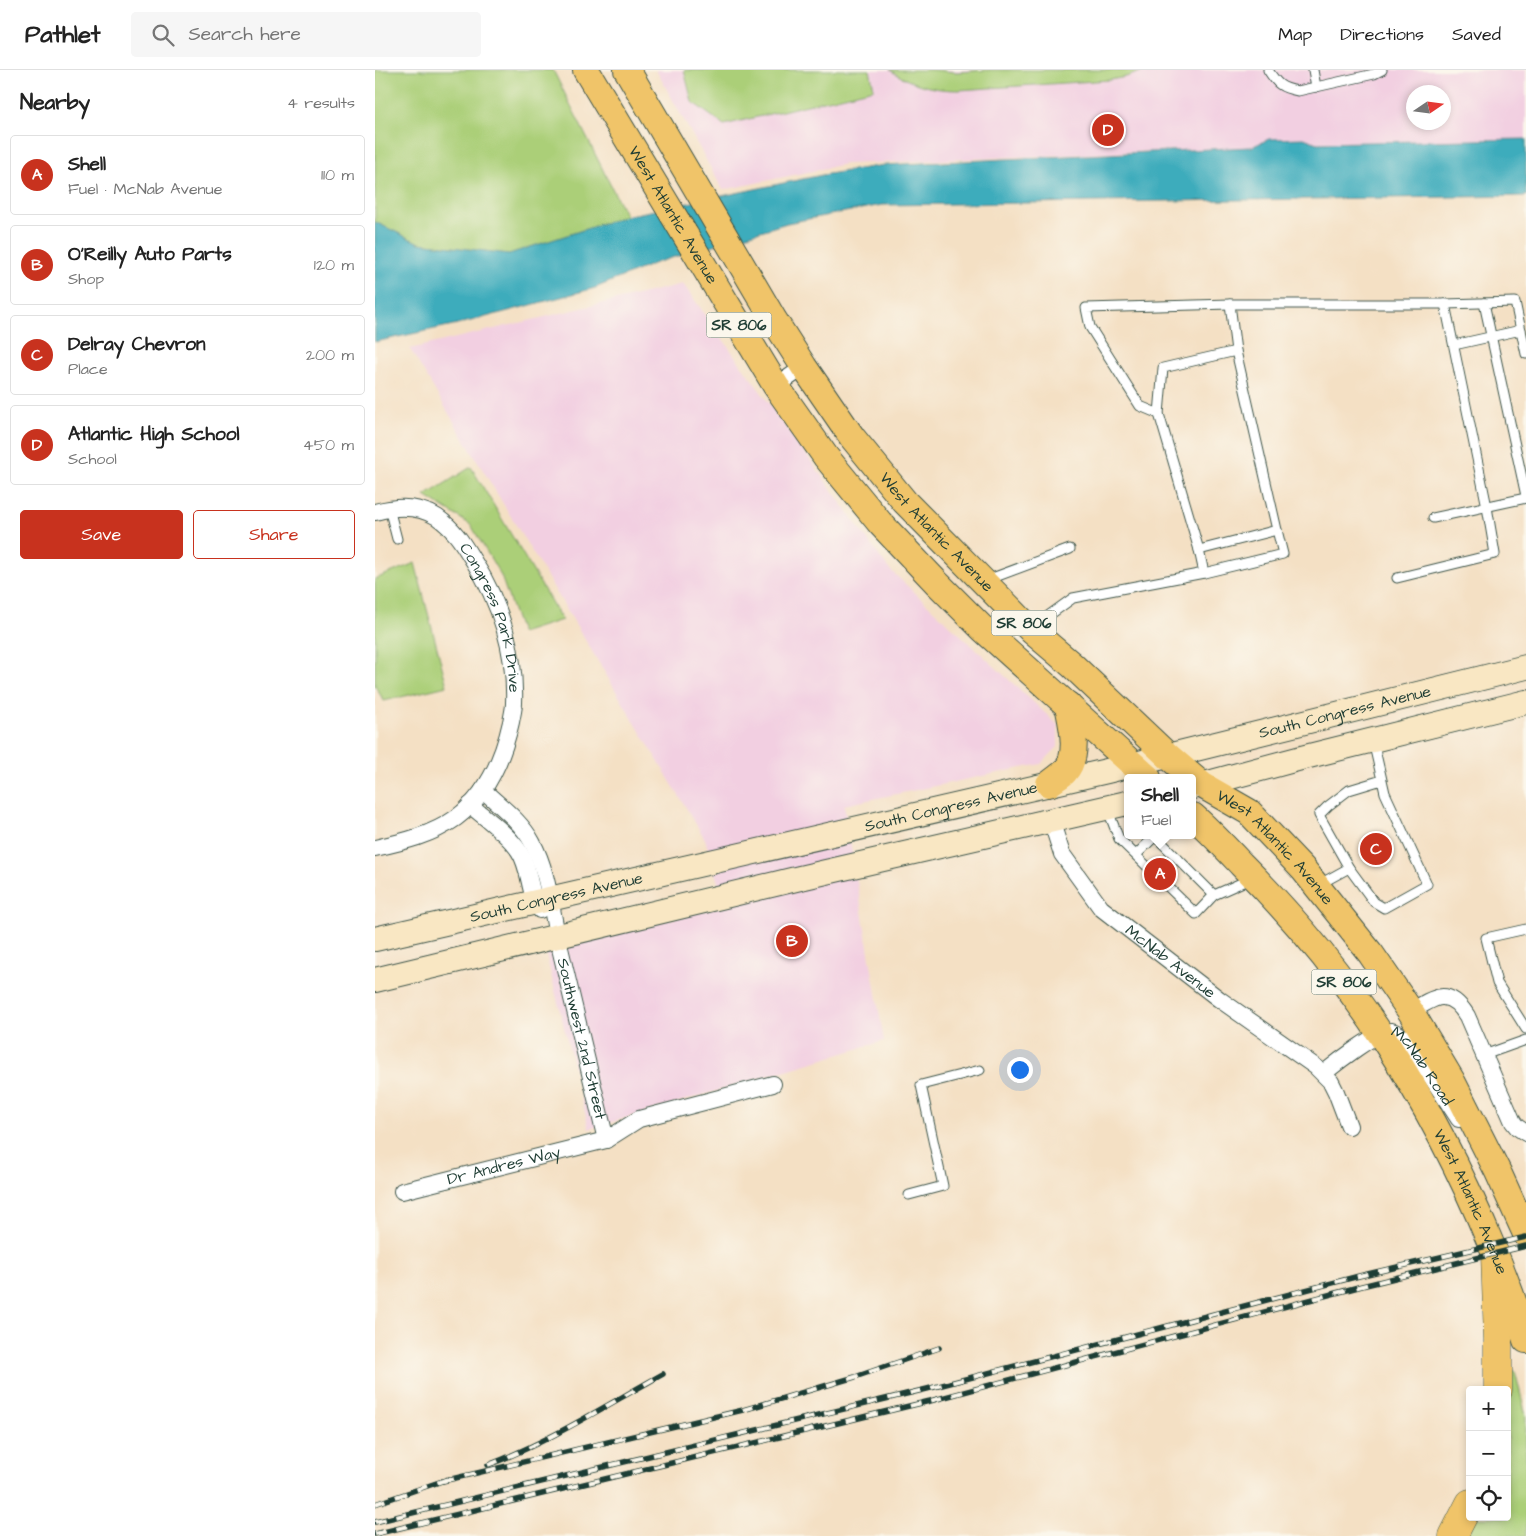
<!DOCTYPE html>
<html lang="en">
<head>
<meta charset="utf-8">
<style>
	:root { --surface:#fff; --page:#f6f6f6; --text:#222; --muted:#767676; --line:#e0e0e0; --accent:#c8321e }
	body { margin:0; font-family:"Architects Daughter",sans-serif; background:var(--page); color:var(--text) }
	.controls { position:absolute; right:15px; bottom:15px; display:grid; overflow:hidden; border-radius:5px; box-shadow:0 2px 8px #0003 }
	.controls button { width:45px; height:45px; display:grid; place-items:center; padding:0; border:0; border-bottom:1px solid var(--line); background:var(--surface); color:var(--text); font:25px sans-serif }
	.compass { position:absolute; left:1031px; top:15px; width:45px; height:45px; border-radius:50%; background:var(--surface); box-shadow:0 2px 8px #0003; rotate:77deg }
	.you { position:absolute; left:644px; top:999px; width:18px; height:18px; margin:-12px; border:4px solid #fff; border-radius:50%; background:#1a73e8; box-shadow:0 0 0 8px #1a73e833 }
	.badge { display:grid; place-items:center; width:32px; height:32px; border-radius:50%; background:var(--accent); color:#fff; font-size:16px; font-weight:700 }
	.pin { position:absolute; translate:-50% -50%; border:2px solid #fff; box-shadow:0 1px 5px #0006 }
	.popup { position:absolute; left:749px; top:704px; width:72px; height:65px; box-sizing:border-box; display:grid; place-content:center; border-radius:5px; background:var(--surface); filter:drop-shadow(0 1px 4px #0005); font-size:16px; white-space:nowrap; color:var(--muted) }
	.popup b { font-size:19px; color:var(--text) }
	.popup::after { content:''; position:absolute; left:50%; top:100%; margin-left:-10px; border:10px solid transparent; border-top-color:var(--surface) }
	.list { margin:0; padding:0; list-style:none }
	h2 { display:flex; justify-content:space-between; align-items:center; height:65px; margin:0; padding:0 20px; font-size:21px }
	h2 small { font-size:16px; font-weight:400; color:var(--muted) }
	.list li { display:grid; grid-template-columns:32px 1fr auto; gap:15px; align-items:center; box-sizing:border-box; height:80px; margin:0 10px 10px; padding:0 10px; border:1px solid var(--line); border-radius:5px }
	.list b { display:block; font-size:19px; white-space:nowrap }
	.list p { margin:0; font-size:16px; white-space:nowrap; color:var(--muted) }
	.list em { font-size:16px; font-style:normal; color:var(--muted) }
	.actions { display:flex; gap:10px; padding:15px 20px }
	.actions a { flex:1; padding:11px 0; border:1px solid var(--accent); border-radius:5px; text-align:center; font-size:18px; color:var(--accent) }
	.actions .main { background:var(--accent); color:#fff }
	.icon { flex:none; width:28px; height:28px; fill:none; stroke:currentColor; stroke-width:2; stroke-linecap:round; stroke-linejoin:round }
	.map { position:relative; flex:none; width:1151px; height:1466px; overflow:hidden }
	header { display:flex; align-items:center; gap:30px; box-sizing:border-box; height:70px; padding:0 25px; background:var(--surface); border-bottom:1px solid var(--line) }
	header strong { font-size:24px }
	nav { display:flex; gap:28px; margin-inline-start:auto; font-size:18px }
	.search { width:350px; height:45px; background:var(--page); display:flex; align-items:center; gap:12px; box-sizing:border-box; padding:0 18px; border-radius:5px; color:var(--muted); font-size:19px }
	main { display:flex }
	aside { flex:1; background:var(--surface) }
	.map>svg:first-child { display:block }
</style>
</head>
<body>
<header>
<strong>Pathlet</strong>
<div class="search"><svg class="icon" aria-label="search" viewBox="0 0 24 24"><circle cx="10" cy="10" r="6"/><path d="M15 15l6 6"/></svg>Search here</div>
<nav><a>Map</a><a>Directions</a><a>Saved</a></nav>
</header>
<main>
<aside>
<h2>Nearby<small>4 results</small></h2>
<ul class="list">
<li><span class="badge">A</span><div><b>Shell</b><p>Fuel · McNab Avenue</p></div><em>110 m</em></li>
<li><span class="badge">B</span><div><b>O'Reilly Auto Parts</b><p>Shop</p></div><em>120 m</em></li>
<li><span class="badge">C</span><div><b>Delray Chevron</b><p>Place</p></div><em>200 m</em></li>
<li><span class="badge">D</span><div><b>Atlantic High School</b><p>School</p></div><em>450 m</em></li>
</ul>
<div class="actions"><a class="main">Save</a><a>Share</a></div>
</aside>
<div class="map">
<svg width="1151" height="1466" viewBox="0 0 1151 1466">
	<rect width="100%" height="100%" fill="#fbf7ec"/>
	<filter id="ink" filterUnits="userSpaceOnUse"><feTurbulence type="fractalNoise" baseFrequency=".02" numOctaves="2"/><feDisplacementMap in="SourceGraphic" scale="10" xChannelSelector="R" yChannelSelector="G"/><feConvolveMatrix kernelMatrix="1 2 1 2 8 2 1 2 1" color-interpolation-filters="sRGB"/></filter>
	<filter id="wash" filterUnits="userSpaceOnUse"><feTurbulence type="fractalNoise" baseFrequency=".0096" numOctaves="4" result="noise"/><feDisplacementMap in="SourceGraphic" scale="20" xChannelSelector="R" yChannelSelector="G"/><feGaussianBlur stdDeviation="1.12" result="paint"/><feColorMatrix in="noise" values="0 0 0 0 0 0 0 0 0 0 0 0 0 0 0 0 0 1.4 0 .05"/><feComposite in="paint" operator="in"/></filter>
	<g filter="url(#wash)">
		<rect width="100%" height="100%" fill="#f4e0c4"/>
		<g fill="#f2cfe1" fill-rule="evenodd">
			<path d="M 281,0 L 1151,0 L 1151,69 L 942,73 L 929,68 L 894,69 L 876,77 L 470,94 L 348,120 ZM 1038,22 L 1068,22 L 1068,52 L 1038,52 Z"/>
			<path d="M 308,214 L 513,498 L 683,655 L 683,677 L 666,694 L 469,735 L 509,971 L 214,1059 L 170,880 L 350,836 L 330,769 L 35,279 Z"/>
		</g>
		<g fill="#abcf78" stroke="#658656">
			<path d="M 0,0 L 178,0 L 251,146 L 134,184 L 44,173 L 0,152 Z"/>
			<path d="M 309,0 L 495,0 L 499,19 L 349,55 L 317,32 Z"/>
			<path d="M 515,0 L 557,0 L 582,2 L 614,0 L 771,0 L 751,7 L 735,10 L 584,20 C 559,20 536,15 515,0 Z"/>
			<path d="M 96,397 L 187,550 L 146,563 L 126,506 L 96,455 L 50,426 Z"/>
			<path d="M 40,493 L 72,616 L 9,631 L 0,616 L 0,509 Z"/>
			<path d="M 1133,1300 L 1140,1301 L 1151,1346 L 1151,1466 L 1091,1466 L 1101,1447 L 1132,1447 Z"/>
		</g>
		<path fill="#3eacbc" stroke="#2e7478" d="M 929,68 L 942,73 L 1151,69 L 1151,126 L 507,135 L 412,153 L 283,192 L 220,218 L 92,252 L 0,272 L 0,152 L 44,173 L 134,184 L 251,146 L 447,105 L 509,95 L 876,77 L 894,69 Z"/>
	</g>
	<g filter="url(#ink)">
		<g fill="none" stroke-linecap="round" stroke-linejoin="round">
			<g stroke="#3f554a" stroke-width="11">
				<g id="service">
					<path d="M 893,0 C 902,14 906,18 923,21 L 999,4 L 1007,0"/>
					<path d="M 938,0 L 941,17"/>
					<path d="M 1109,233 L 1151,426"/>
					<path d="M 1079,275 L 1146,260"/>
					<path d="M 784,344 L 765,336 L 715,257 L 711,238 L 855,234"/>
					<path d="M 14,438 L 22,469"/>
					<path d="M 1058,448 L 1151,428"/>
					<path d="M 824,480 L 784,344 L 788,298 L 861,281"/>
					<path d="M 829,503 L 908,484 L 902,460"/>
					<path d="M 1022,508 L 1120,484 L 1112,437 L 1070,234"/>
					<path d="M 612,510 L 695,479"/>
					<path d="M 659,559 L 673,546 L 698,528 L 829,503 L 824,480 L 902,460 L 861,281 L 855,234 L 1070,234 L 1140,232 L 1151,284"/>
					<path d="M 998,671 L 1010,723 L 1052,814 L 1009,838 L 999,832 L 974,798 L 944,745 L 953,736 L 974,720 L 1007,710"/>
					<path d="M 732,738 L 744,769 L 821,844 L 839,825 L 780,766 L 761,785"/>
					<path d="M 943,815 L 974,798"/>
					<path d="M 839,825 L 875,809"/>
					<path d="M 1151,859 L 1111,868 L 1122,913 L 1151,959"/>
					<path d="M 1109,985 L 1151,970"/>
					<path d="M 534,1125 L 568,1116 L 546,1015 L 605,1000"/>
				</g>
			</g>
			<g stroke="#3f554a" stroke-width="18">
				<g id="minor">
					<path d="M 401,316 L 429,297"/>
					<path id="s1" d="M 0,442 C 21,436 43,435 62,447 C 80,460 87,472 98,490 C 125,532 141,583 139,633 C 139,639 137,646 136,652 C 128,688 112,725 81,748 C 57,765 28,772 0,778"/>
					<path id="s2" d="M 108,720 C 125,736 146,751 157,772 C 174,803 176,841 184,874 C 200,940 216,1005 231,1070"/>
					<path d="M 95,735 C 110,748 133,764 144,781 C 156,799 153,823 165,840"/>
					<path id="s3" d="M 676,750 L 687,784 L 726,838 L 844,929 L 941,997 L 956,1012 L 961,1022 L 974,1056"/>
					<path d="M 1036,942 C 1060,926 1074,917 1092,946 L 1138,1052 L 1142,1057 L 1151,1063"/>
					<path id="s4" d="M 949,1003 C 960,994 1003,960 1016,961 C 1022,962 1028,967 1033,971 L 1084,1049"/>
					<path id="s5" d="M 27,1121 L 231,1070 L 264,1049 L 398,1014"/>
				</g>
			</g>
			<g stroke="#3f554a" stroke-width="26">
				<g id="secondary">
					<path d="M 818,717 L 930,687 L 1151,632"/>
					<path id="s6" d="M 0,869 L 732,701 L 1151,597"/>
					<path d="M 0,910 L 425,808 L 752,733"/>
				</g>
			</g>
			<g stroke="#3f554a" stroke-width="28">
				<g id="primary">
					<path id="s7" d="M 211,0 L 401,316 L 451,387 L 505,453 L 562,513 L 608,559 L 773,708"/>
					<path id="s8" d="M 252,0 L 399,250 L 429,297 L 477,367 L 530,432 L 657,561 L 697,595 L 793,686 L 827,715 L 874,742 L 928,799 L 996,884 L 1036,942 L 1077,1011 L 1123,1102 L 1151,1164"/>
					<path d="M 674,714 C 679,710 685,706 690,702 C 705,685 697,655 693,635"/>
					<path id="s9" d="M 818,746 C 835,761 850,777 866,794 C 977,905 1056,1029 1116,1174 C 1129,1205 1141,1237 1151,1270"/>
				</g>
			</g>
			<g stroke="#3f554a" stroke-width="29">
				<g id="motorway">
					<path d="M 1120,1184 L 1123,1269 L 1123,1320"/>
					<path d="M 1078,1466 L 1095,1433"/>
				</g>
			</g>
			<use href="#service" stroke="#fff" stroke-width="9"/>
			<use href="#minor" stroke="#fff" stroke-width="16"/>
			<use href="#secondary" stroke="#f9e7c3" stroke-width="24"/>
			<use href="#primary" stroke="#f0c469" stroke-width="26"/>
			<use href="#motorway" stroke="#f0c469" stroke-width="28"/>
			<g stroke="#1f3d34" stroke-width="5.5">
				<g id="rail">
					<path d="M 113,1395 C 174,1372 230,1336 288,1304"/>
					<path d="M 68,1411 L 368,1340 L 480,1307 L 564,1278"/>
					<path d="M 0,1434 L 73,1409"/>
					<path d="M 0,1452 L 552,1319 L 984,1206 L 1151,1167"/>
					<path d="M 0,1464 L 555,1331 L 987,1216 L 1151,1176"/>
				</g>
			</g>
			<use href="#rail" stroke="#fbf7ec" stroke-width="4" stroke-dasharray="11" stroke-linecap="butt"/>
		</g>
	</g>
	<g text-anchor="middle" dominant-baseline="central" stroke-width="5" stroke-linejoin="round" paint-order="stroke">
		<g fill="#fbf7ec" stroke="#61756b" stroke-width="1">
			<rect x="331.5" y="242.5" width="65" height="25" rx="4"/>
			<rect x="616.5" y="540.5" width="65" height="25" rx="4"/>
			<rect x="936.5" y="899.5" width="65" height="25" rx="4"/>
		</g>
		<g font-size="15" font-weight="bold" fill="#1f3d34">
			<text x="364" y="255">SR 806</text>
			<text x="649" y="553">SR 806</text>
			<text x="969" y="912">SR 806</text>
		</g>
		<g font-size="16" fill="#1f3d34" stroke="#fbf7ec">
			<text stroke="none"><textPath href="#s7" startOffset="169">West Atlantic Avenue</textPath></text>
			<text stroke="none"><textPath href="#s8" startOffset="558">West Atlantic Avenue</textPath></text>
			<text stroke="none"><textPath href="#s1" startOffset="182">Congress Park Drive</textPath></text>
			<text stroke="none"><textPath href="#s6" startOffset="996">South Congress Avenue</textPath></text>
			<text stroke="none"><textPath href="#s6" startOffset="591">South Congress Avenue</textPath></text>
			<text stroke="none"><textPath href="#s8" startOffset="1022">West Atlantic Avenue</textPath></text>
			<text stroke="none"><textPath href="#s6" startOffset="186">South Congress Avenue</textPath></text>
			<text stroke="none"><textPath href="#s3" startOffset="190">McNab Avenue</textPath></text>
			<text stroke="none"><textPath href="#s2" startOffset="275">Southwest 2nd Street</textPath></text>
			<text stroke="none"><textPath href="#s4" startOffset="128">McNab Road</textPath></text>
			<text stroke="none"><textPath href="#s5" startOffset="105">Dr Andres Way</textPath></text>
			<text stroke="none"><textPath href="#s9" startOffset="479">West Atlantic Avenue</textPath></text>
		</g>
	</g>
</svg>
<div class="controls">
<button>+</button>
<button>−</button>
<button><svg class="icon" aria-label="locate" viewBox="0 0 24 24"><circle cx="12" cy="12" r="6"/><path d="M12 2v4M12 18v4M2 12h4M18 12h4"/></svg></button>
</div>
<svg class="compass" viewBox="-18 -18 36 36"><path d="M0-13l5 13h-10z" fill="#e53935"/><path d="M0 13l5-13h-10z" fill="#767676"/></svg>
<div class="you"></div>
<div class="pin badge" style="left:785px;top:804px">A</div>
<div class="popup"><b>Shell</b>Fuel</div>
<div class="pin badge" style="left:417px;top:871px">B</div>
<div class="pin badge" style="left:1001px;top:779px">C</div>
<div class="pin badge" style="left:733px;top:60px">D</div>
</div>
</main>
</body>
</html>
